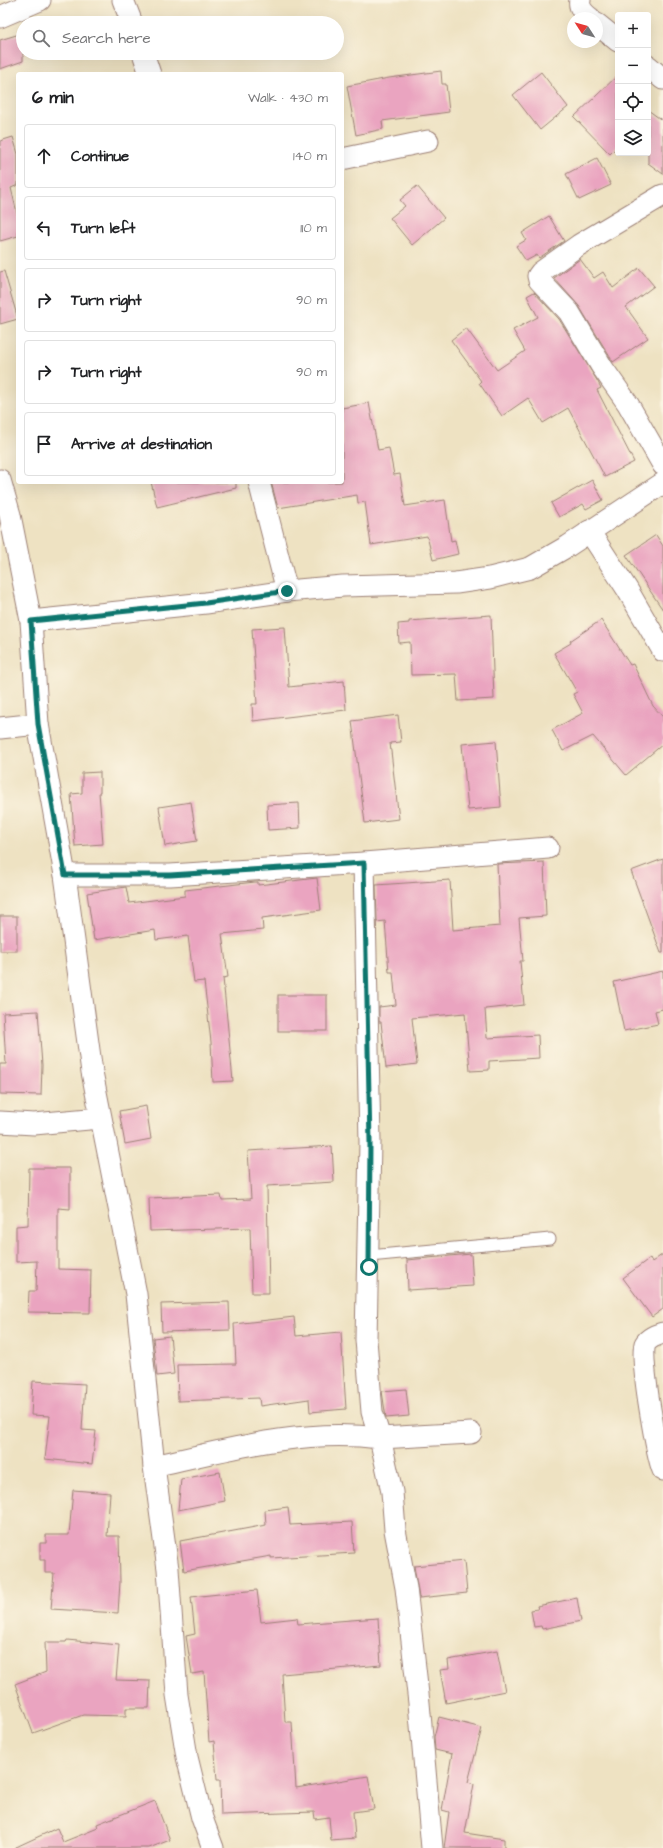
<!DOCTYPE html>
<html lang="en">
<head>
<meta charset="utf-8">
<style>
	:root { --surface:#fff; --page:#f2f2f2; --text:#202124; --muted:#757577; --line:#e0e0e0 }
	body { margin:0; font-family:"Architects Daughter",sans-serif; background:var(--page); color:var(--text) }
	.controls { position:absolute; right:12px; top:12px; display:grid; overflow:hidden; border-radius:4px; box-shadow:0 4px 16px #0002 }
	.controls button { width:36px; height:36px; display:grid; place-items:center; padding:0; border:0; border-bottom:1px solid var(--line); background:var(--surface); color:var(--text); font:20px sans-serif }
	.compass { position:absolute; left:567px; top:12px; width:36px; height:36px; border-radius:50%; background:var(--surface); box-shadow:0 4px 16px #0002; rotate:306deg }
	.stop { position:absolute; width:12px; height:12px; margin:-9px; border:3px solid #0f766e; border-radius:50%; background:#fff }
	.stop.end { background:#0f766e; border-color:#fff; box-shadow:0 1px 4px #0008 }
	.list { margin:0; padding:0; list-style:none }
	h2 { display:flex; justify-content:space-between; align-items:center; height:52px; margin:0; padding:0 16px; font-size:17px }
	h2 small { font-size:13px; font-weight:400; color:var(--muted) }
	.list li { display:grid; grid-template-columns:26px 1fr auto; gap:12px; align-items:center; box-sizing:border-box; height:64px; margin:0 8px 8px; padding:0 8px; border:1px solid var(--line); border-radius:4px }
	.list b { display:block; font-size:15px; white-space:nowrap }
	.list em { font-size:13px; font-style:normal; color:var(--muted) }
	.icon { flex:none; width:22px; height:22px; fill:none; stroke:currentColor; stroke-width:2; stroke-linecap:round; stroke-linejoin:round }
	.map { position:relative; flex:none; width:663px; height:1848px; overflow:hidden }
	.search { position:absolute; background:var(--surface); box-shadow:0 4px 16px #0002; left:16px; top:16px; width:328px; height:44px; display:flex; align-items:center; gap:10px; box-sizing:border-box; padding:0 14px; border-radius:22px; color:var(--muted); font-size:15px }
	.panel { position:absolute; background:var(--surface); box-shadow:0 4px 16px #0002; left:16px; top:72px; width:328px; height:412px; border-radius:4px }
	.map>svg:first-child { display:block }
</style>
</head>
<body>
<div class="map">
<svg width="663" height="1848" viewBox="0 0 663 1848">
	<rect width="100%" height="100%" fill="#fcf5e5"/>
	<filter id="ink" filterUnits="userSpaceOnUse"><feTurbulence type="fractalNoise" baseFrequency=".025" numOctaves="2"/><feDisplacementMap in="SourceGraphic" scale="8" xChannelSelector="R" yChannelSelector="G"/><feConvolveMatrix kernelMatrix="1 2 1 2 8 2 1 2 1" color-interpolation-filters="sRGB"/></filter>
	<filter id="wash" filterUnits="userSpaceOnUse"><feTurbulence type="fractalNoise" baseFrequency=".012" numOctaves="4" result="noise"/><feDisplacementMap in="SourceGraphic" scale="16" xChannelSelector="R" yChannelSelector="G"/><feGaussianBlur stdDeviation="0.9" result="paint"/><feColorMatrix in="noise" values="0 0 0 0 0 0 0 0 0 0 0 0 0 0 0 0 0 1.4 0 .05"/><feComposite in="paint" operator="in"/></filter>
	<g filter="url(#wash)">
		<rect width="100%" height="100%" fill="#eee2c2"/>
		<g id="blocks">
			<g fill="#eaa4c0">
				<path d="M 23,33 L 23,61 L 0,69 L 0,40 Z"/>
				<path d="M 441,71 L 442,84 L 446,84 L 449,112 L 382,121 L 383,129 L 356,135 L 347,86 L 389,78 Z"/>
				<path d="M 541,72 L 568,107 L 540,130 L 513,95 Z"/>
				<path d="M 618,75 L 618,146 L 610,154 L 574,117 Z"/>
				<path d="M 648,110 L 663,121 L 663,174 L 648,163 Z"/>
				<path d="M 13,137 L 18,154 L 18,185 L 11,188 L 18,217 L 18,236 L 0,241 L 0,141 Z"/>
				<path d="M 597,158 L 611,185 L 579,200 L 566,174 Z"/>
				<path d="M 417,186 L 444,218 L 412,245 L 390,218 L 405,206 L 400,200 Z"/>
				<path d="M 549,216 L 564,241 L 539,258 L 537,255 L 526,261 L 516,246 L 526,240 L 522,233 Z"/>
				<path d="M 580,259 L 594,278 L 603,272 L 613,288 L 639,268 L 654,286 L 626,307 L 648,338 L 613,362 L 579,306 L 554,278 Z"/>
				<path d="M 4,271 L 18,319 L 0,324 L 0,272 Z"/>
				<path d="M 534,292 L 559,319 L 598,382 L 601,388 L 597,390 L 634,462 L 605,477 L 568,408 L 543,423 L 528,398 L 502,416 L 479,383 L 481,381 L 451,340 L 466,328 L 497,370 L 525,351 L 513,330 L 538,317 L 527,296 Z"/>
				<path d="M 369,403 L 378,450 L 389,448 L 394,475 L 400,474 L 405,506 L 445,500 L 451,541 L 455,540 L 458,554 L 433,560 L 427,536 L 371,545 L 365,502 L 358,503 L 357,495 L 278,508 L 271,482 L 342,482 L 342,408 Z"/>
				<path d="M 592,480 L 603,500 L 586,509 L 583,504 L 559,517 L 551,503 Z"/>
				<path d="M 151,482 L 236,482 L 236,488 L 157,507 Z"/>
				<path d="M 656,535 L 663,546 L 663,610 L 626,555 Z"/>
				<path d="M 491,615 L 494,699 L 458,701 L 456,674 L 411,675 L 410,642 L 399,643 L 398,624 L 409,623 L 409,621 Z"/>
				<path d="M 601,620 L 630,665 L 633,664 L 653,706 L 663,717 L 663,744 L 626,775 L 593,736 L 563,751 L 552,730 L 583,713 L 573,694 L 577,692 L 554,653 L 571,643 L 570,641 Z"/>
				<path d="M 285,627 L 289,687 L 344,681 L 346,710 L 253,721 L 252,704 L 257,704 L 252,629 Z"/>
				<path d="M 398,715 L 401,742 L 390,743 L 399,819 L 365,823 L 352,721 Z"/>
				<path d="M 496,741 L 501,807 L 468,810 L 462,744 Z"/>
				<path d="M 100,772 L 100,792 L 99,792 L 103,844 L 75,846 L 71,794 L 82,793 L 82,773 Z"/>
				<path d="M 191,802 L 197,841 L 165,846 L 159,807 Z"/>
				<path d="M 299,803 L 300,828 L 268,830 L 267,805 Z"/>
				<path d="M 663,859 L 663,953 L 661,953 L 631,871 Z"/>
				<path d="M 544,862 L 546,916 L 519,918 L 523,961 L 520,961 L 524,1005 L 485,1009 L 487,1038 L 538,1035 L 539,1058 L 489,1061 L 489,1070 L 470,1071 L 465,1013 L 412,1018 L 417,1064 L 386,1068 L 381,1022 L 379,1022 L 379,1007 L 396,1005 L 393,972 L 389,972 L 385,921 L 377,922 L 376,885 L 450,880 L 453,930 L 500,926 L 497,864 Z"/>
				<path d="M 317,878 L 321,910 L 262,918 L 263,930 L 222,934 L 228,977 L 223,978 L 233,1081 L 213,1082 L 211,1042 L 204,981 L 194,982 L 188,936 L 156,940 L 155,930 L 94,940 L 87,893 L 126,887 L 129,903 L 185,896 L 185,890 L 255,882 L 258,882 L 258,885 Z"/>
				<rect x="0" y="916" width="17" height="35"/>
				<path d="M 663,971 L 663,1009 L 655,1011 L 658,1024 L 624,1031 L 614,982 Z"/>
				<rect x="278" y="995" width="49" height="36"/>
				<path d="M 38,1011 L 42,1065 L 41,1095 L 0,1094 L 0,1064 L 6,1064 L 3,1013 Z"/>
				<path d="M 146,1106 L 151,1139 L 125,1144 L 119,1111 Z"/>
				<path d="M 332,1146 L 334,1182 L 267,1186 L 269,1293 L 252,1293 L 250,1228 L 150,1231 L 149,1198 L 221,1195 L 222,1200 L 251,1199 L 248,1151 Z"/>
				<path d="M 29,1168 L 70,1168 L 70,1209 L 58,1208 L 58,1269 L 91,1270 L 90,1313 L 28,1312 L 29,1291 L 36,1291 L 37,1261 L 16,1262 L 16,1226 L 28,1225 Z"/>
				<path d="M 471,1254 L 473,1286 L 408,1290 L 407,1260 Z"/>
				<path d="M 663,1254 L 663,1309 L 652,1317 L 623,1278 L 650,1258 L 652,1262 Z"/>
				<path d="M 229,1302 L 230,1330 L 162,1332 L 161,1304 Z"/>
				<path d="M 294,1317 L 296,1336 L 341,1332 L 346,1409 L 310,1412 L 309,1399 L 260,1406 L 259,1398 L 178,1401 L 177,1365 L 236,1364 L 234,1324 Z"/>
				<path d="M 170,1336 L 174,1374 L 157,1376 L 153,1338 Z"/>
				<path d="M 33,1381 L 85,1384 L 82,1430 L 96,1431 L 92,1464 L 45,1459 L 50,1416 L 31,1415 Z"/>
				<path d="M 406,1389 L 409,1416 L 386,1418 L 382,1391 Z"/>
				<path d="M 220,1472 L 225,1501 L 178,1510 L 181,1479 Z"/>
				<path d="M 73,1490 L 110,1493 L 107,1536 L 119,1536 L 120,1582 L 118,1613 L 51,1609 L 54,1573 L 45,1573 L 45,1560 L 40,1560 L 40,1543 L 46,1543 L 46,1535 L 69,1535 Z"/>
				<path d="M 288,1507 L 290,1525 L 352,1522 L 354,1553 L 271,1558 L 271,1556 L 184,1571 L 180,1541 L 266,1525 L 265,1510 Z"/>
				<path d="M 464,1561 L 467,1593 L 419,1598 L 414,1566 Z"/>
				<path d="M 257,1590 L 261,1622 L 297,1618 L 298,1624 L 378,1618 L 381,1665 L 282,1674 L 285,1722 L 292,1722 L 296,1788 L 368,1776 L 374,1809 L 353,1812 L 355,1838 L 331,1840 L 329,1817 L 315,1819 L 314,1812 L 221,1815 L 220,1780 L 217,1780 L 214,1741 L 209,1742 L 204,1672 L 192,1674 L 186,1636 L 195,1634 L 191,1597 Z"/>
				<path d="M 577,1598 L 581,1621 L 542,1629 L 541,1626 L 534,1627 L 531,1610 L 538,1609 L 537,1606 Z"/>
				<path d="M 67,1640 L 119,1645 L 116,1680 L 150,1681 L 149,1708 L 126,1708 L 126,1716 L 83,1715 L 33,1733 L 15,1684 L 46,1672 L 45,1642 L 66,1642 Z"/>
				<path d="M 497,1651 L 505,1691 L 446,1703 L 440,1670 L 449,1669 L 448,1660 Z"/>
				<path d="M 439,1717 L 482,1728 L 468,1782 L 474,1784 L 465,1833 L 504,1839 L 504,1848 L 444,1848 L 449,1812 L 442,1810 L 452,1754 L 435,1750 L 434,1737 Z"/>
				<path d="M 155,1801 L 170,1840 L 149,1848 L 14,1848 L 57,1828 L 63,1842 L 98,1828 L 97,1824 Z"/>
			</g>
		</g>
	</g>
	<g filter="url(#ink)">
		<use href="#blocks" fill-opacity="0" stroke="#9c8076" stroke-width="1"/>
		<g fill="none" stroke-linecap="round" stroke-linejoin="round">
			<g stroke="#9c8076" stroke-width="13">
				<path id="service" d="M 369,1256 L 550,1239"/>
			</g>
			<g stroke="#9c8076" stroke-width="23">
				<g id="minor">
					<path d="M 123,0 L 132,23"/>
					<path d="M 580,0 C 578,8 585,14 590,18"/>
					<path d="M 0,17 L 40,0"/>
					<path d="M 597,24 L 618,41"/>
					<path d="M 143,53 L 150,74"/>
					<path d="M 648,66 L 663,79"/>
					<path d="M 342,159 L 428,141"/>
					<path d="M 663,195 L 579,245 L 541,272 L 538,276 L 539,280 L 569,312 L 602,367 L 628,404 L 663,465"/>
					<path d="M 0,480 L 10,515 L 31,621 L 38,724 L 65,875 L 92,1072 L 136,1294 L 154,1466 L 168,1569 L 177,1695 L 187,1757 L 202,1818 L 213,1848"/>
					<path d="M 259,482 L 287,591"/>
					<path d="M 589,531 L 627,589 L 663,651"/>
					<path d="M 31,621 L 206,603 L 287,591 L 343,586 L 456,583 L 490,578 L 530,568 L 568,546 L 663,483"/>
					<path d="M 0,728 L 38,724"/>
					<path d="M 364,863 L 370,1142 L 366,1340 L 372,1412 L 380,1438 L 471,1433"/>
					<path d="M 65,875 L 170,875 L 364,863 L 548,848"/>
					<path d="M 0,1122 L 34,1124 L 100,1118"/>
					<path d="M 663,1333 C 657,1335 649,1337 645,1344 C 639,1354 657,1457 663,1470"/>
					<path d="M 154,1466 C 229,1449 303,1428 380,1438 L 392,1492 L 395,1530 L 406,1588 L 419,1703 L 432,1848"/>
				</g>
			</g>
			<use href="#service" stroke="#fff" stroke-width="11"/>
			<use href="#minor" stroke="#fff" stroke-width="21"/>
		</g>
	</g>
	<g fill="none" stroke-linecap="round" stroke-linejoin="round" filter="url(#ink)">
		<path stroke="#0f766e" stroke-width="5" d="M 287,591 L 206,603 L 31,621 L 38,724 L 65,875 L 170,875 L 364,863 L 370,1142 L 369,1267"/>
	</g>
</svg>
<div class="controls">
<button>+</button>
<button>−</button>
<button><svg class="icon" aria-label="locate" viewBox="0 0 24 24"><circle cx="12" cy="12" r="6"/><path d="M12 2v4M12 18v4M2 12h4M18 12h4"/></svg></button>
<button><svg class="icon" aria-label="layers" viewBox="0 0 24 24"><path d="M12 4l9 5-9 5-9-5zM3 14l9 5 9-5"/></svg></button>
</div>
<svg class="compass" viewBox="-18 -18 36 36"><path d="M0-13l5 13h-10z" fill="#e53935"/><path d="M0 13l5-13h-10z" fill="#757577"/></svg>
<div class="stop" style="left:369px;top:1267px"></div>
<div class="stop end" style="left:287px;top:591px"></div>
<div class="search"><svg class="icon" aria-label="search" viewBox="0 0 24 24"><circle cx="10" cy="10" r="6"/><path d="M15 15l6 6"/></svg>Search here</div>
<section class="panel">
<h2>6 min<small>Walk · 430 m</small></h2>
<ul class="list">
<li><svg class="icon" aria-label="ahead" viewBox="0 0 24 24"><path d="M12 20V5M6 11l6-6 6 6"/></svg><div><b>Continue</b></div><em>140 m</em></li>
<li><svg class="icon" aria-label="left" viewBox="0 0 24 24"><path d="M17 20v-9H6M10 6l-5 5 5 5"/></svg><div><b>Turn left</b></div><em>110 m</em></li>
<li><svg class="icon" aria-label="right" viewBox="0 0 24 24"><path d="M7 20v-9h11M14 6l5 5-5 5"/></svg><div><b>Turn right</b></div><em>90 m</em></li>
<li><svg class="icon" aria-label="right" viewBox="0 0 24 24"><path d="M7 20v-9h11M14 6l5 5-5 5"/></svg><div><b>Turn right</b></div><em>90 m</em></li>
<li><svg class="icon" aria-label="arrive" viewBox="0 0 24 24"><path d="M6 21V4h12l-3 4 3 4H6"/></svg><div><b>Arrive at destination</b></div></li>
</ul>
</section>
</div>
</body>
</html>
